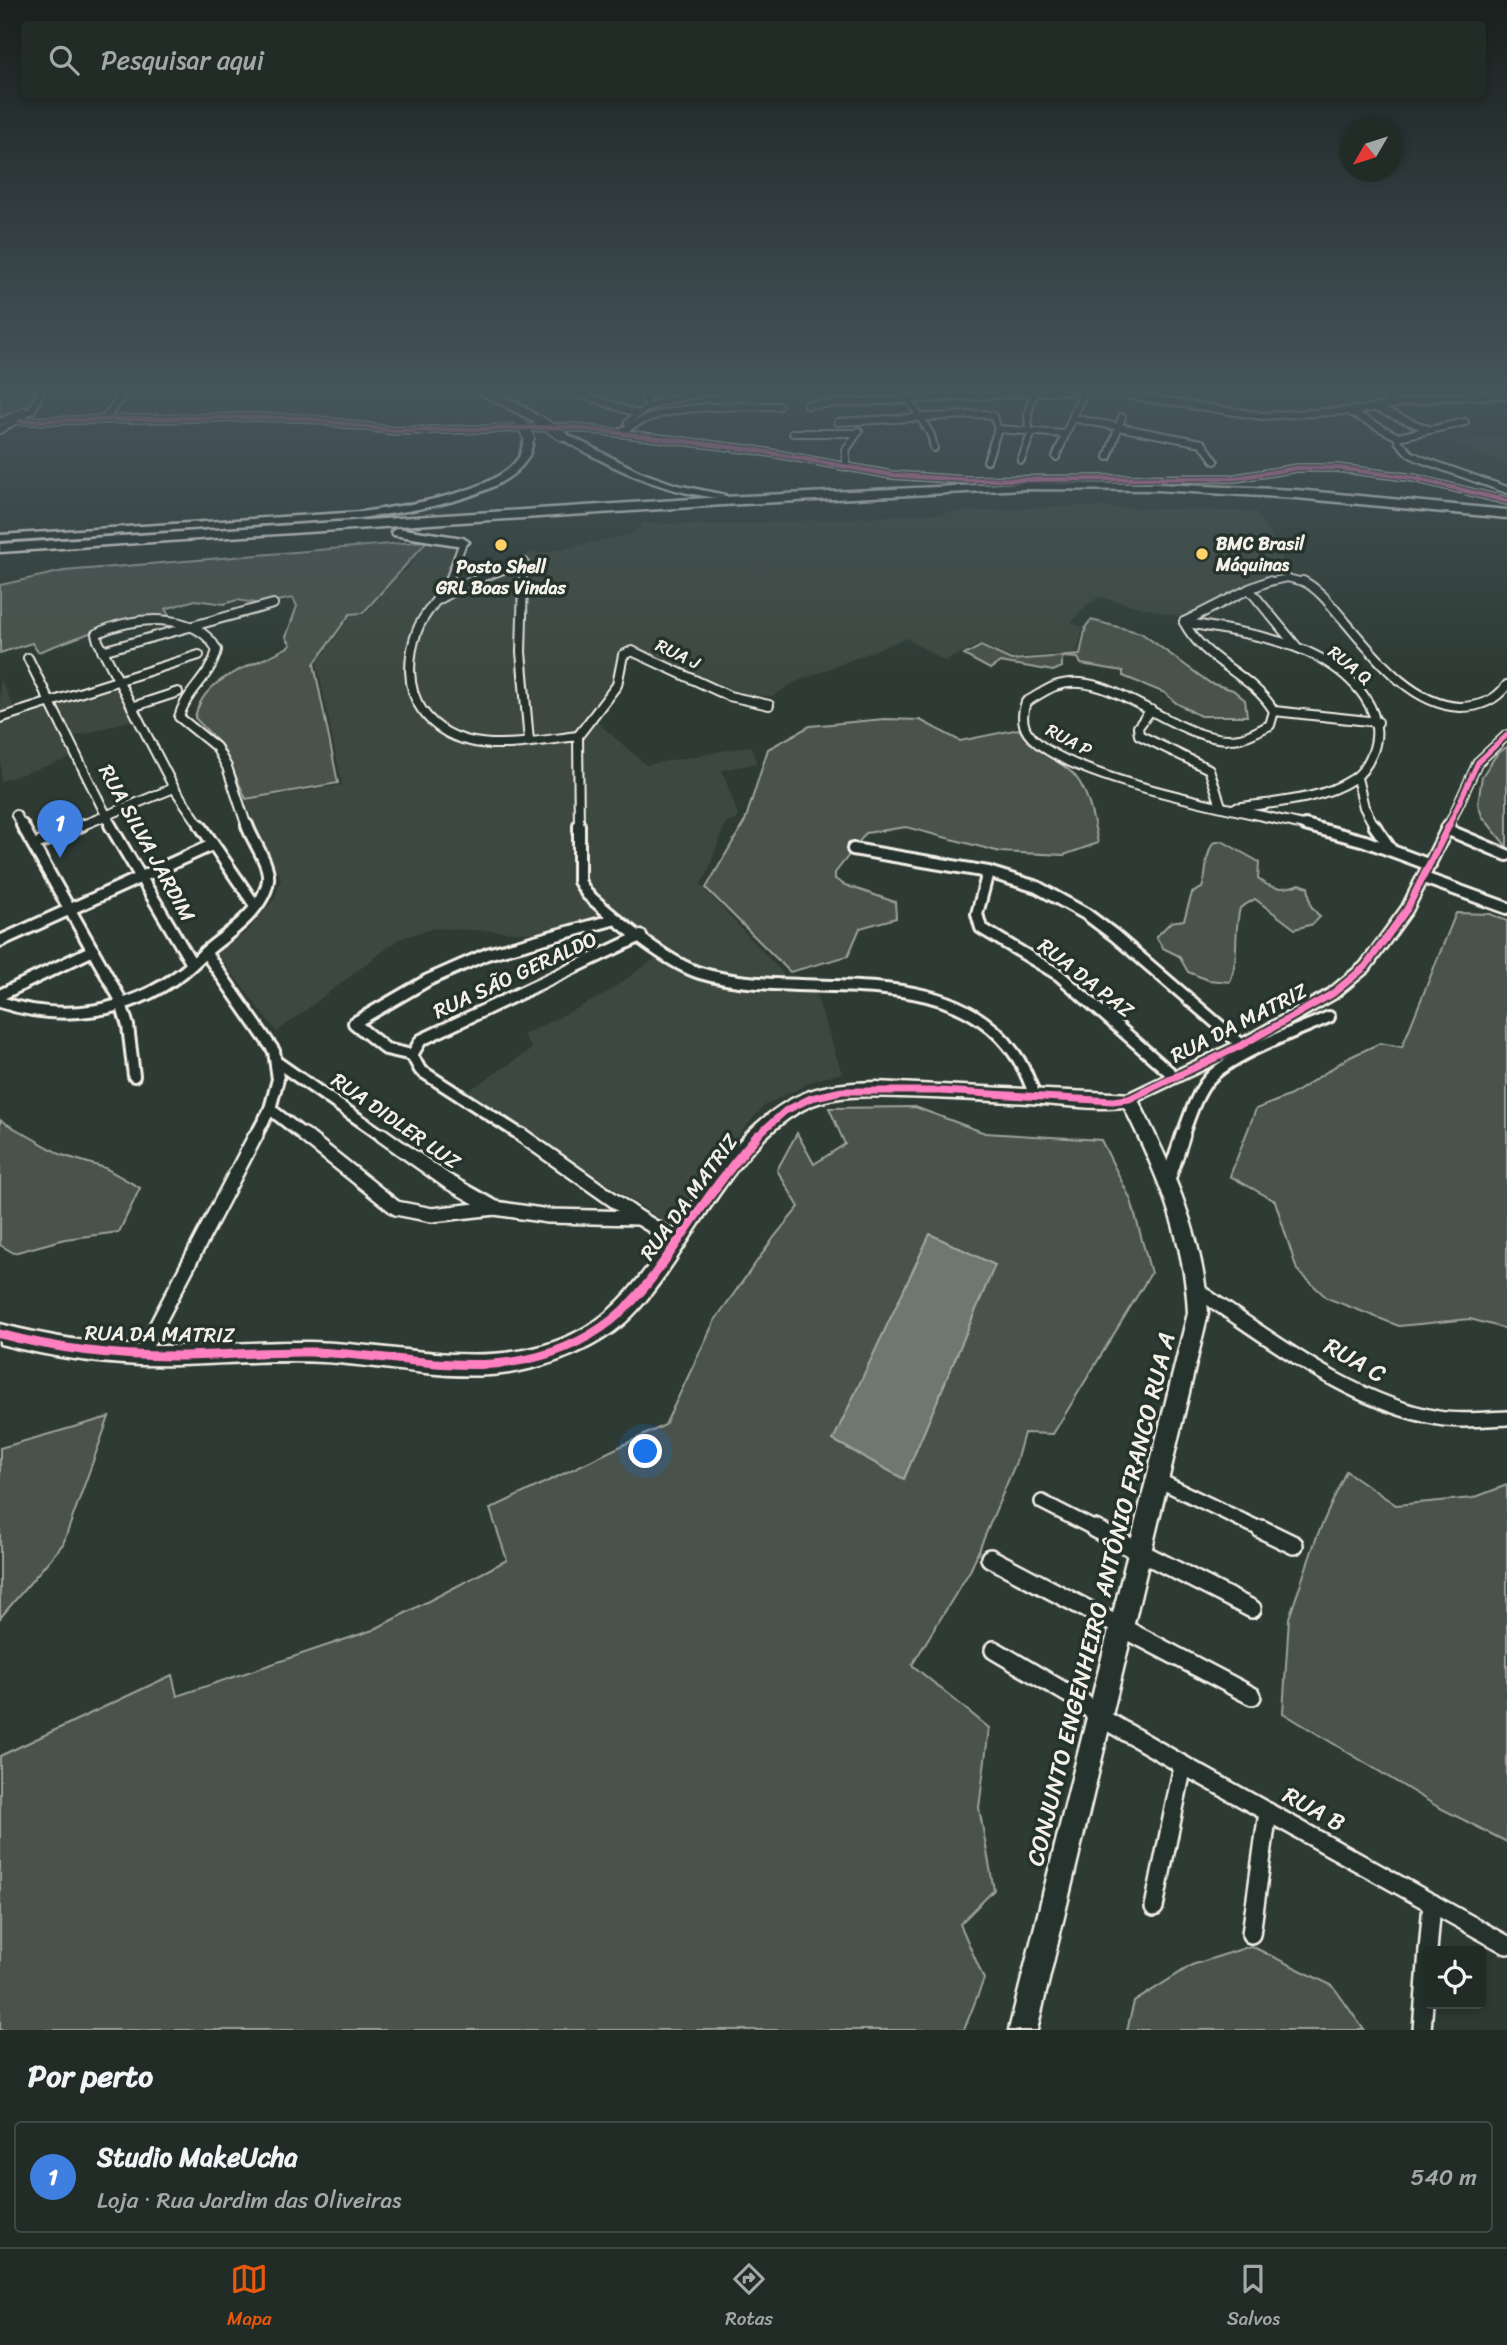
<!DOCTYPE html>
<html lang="pt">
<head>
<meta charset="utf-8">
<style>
	:root { --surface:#222c27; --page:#2a342f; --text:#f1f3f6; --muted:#a2a7a7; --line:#3f4844; --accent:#ea580c }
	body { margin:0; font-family:Sriracha,sans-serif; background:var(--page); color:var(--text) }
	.controls { position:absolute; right:21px; bottom:21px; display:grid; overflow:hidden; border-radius:7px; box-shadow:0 4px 10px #0003 }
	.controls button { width:63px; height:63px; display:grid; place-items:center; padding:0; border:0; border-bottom:2px solid var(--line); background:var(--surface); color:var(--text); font:35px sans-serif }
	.compass { position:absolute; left:1339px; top:119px; width:63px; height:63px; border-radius:50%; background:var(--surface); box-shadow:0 4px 10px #0003; rotate:231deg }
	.you { position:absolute; left:646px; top:1452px; width:24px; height:24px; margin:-18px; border:5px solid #fff; border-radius:50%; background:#1a73e8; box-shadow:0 0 0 10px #1a73e833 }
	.badge { display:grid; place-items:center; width:46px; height:46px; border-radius:50%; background:var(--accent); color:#fff; font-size:23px; font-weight:700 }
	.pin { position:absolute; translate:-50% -58px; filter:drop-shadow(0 2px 4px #0008) }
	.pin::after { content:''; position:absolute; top:37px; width:24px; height:21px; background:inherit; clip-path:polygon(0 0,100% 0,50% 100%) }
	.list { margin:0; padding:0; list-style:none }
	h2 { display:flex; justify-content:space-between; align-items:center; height:91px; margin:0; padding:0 28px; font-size:30px }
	h2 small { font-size:23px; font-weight:400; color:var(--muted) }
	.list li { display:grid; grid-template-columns:46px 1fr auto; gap:21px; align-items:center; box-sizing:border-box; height:112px; margin:0 14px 14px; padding:0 14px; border:2px solid var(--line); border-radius:7px }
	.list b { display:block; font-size:26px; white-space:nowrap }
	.list p { margin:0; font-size:23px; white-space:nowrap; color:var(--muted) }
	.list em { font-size:23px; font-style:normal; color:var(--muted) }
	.icon { flex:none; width:38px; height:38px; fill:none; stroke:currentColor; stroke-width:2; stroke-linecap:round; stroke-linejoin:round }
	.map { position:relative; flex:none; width:1507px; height:2030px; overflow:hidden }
	.search { position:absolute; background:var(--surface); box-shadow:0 4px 10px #0003; left:21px; right:21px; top:21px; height:77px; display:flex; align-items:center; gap:18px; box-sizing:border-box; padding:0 24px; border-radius:7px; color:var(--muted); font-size:26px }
	.sheet { height:217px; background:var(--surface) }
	nav { display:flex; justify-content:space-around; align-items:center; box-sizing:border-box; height:98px; border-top:2px solid var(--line); background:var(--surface); font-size:19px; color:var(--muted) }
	nav a { display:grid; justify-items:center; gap:4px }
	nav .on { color:var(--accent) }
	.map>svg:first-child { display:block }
</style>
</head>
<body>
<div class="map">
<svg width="1507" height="2030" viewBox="0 0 1507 2030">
	<rect width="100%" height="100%" fill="#2e3b34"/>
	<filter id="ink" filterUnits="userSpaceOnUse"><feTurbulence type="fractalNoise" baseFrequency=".0143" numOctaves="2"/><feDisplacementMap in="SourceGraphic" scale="14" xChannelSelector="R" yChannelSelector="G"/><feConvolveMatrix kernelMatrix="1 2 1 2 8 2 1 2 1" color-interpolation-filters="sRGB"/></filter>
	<g filter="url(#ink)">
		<g fill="#3c4841">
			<path d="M 1507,436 L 1507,465 L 1450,442 L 1504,436 Z"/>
			<path d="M 1075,506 L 1256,512 L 1279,547 L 1287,573 L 1223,595 L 1184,618 L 1099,597 L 1086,606 L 1071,623 L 1083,627 L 1077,653 L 1011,658 L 981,644 L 944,661 L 906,638 L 791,684 L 774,696 L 737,695 L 637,648 L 622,647 L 617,677 L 603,699 L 612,698 L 596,721 L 646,765 L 751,746 L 757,763 L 722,770 L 738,815 L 735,821 L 726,822 L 706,876 L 700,884 L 787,978 L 779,988 L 781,992 L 815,992 L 842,1073 L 815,1080 L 764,1106 L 723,1152 L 669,1225 L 468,1091 L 532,1049 L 523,1035 L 602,996 L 657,957 L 647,947 L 608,920 L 553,934 L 434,928 L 399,939 L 277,1032 L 215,951 L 246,933 L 275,898 L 281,878 L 260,839 L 245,800 L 342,785 L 317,663 L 352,615 L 365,615 L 398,574 L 408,569 L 423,547 L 433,540 L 459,543 L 451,568 L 460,569 L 455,582 L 534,552 L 536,554 L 632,534 L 632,531 L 640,529 L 642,523 L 720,525 Z"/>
			<path d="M 0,679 L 19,717 L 116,688 L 134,719 L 64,740 L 71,758 L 1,781 Z"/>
		</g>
		<g fill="#48524c" stroke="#9ea29a" stroke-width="2">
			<path d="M 0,390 L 35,390 L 34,399 L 26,406 L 0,418 Z"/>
			<path d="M 427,541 L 363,613 L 350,614 L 314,664 L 338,783 L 246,799 L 222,746 L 195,718 C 203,673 257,667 291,645 L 286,637 L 297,606 L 293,598 L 261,604 L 237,600 L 224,604 L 195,600 L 165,609 L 172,619 L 117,623 L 38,652 L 32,643 L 0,653 L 0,585 L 64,571 Z"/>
			<path d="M 1091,620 L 1141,633 L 1210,683 L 1233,690 L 1245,700 L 1247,716 L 1200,716 L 1176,703 L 1165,693 L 1123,676 L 1123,671 L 1081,664 L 1078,658 L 1062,657 L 1062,667 L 1053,671 L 1000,662 L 990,669 L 964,655 L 981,646 L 1011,660 L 1080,655 L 1086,626 Z"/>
			<path d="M 884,719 L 920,720 L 960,741 L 1019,729 C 1031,750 1053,756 1070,771 C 1089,787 1093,820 1098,843 L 1064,855 L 1000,852 L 906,827 L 866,833 L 835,873 L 835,879 L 845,885 L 895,902 L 896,918 L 860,928 L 848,956 L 790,972 L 706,888 L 745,821 L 768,749 L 810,726 Z"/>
			<path d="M 1507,747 L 1507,847 L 1482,816 L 1478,804 L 1482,776 L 1497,754 Z"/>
			<path d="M 1222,841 L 1259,862 L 1258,879 C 1272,890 1283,890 1300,884 L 1308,887 L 1311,906 L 1320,917 L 1313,924 L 1295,929 L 1255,899 L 1240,908 C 1233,934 1240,956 1230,982 L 1208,980 L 1188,972 L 1179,956 L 1163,948 L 1156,937 L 1171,922 L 1184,920 L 1192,893 L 1202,888 C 1208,872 1204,858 1213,843 Z"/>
			<path d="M 1456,913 L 1490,914 L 1507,921 L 1507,1329 L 1470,1319 L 1399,1326 L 1327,1298 L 1297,1270 L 1275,1201 L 1230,1176 L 1256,1109 L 1291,1095 L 1348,1058 L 1380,1043 L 1402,1047 Z"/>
			<path d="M 915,1107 L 985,1133 L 1101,1140 L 1131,1200 L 1151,1273 L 1053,1434 L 1024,1433 L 1016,1462 L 971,1569 L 912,1665 L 989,1728 L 979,1808 L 994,1890 L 960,1924 L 984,1979 L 964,2030 L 0,2030 L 0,1756 L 172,1675 L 177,1696 L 373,1630 L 507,1560 L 490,1509 L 665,1425 L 715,1320 L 775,1236 L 799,1207 L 777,1170 L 797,1133 L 814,1164 L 845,1144 L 829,1108 Z"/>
			<path d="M 0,1120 L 62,1155 L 105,1168 L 140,1188 L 119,1232 L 65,1239 L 14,1253 L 0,1245 Z"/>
			<path d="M 109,1417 L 63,1544 L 0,1618 L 0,1448 Z"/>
			<path d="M 1346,1471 L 1396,1505 L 1473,1498 L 1507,1485 L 1507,1842 L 1438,1807 L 1283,1713 L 1289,1618 L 1317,1536 Z"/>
			<path d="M 1251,1946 L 1333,1986 L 1364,2030 L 1127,2030 L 1134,2002 L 1192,1965 Z"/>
		</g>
		<path fill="#6f7770" stroke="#a4a8a0" stroke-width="2" d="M 930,1234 L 995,1265 L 904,1479 L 833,1440 Z"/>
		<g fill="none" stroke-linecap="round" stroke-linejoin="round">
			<g stroke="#f4f1e8" stroke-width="10">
				<g id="street-far4">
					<path d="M 570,390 L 635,413"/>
					<path d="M 641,390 L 649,406"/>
					<path d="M 1376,390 L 1395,404"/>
					<path d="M 1113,393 L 1262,416 L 1360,410 L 1439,397 L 1507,395"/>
					<path d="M 909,400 L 931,435 L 934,448"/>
					<path d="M 807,405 L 1084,390 L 1056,457"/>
					<path d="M 1375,408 L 1430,430"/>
					<path d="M 1348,411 L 1398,437"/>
					<path d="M 1072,418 L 1202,443 L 1215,461"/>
					<path d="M 104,420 L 126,390"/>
					<path d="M 20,421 L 251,417 L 304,418 L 395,431 L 570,427 L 754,450 L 892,475 L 966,480 L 1236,478 L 1297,468 L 1337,468 L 1414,478 L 1507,501"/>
					<path d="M 0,422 L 24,411"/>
					<path d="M 838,422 L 984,414 L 993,416 L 998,429"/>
					<path d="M 628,423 C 651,397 686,398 717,390"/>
					<path d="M 998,429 L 1064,434"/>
					<path d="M 0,430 L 32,410 L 42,390"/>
					<path d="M 1029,431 L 1028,414 L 1034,392"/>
					<path d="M 620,433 C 663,401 728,407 779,406"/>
					<path d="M 793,433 L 857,433"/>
					<path d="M 1398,437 L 1398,441 L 1410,454 L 1423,460 L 1507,490"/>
					<path d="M 1398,437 L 1465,422"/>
					<path d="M 1108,457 L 1122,417"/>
					<path d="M 1021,460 L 1032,432"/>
					<path d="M 987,461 L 998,429"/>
					<path d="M 846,466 L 846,450 L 859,431"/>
					<path d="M 448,583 L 463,542"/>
					<path d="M 468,583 L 525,562 L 522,583"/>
					<path d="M 1264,583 L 1287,578 L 1307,583"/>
				</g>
			</g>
			<g stroke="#f4f1e8" stroke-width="12">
				<g id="street-far3">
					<path d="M 449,581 C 440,599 423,613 417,631 C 408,656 406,688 422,710 C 457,760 526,742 578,736 L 579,827"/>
					<path d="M 523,581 L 521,652 L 529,741"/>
					<path d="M 1269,581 L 1249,589 L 1297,647"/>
					<path d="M 1303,581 C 1319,589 1330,604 1342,618 C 1372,653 1410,705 1460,707 C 1480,707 1495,701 1507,685"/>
					<path d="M 438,600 L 471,581"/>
					<path d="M 1184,622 C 1204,662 1251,673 1274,711 L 1270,725 C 1261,729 1250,736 1240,738 C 1180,749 1112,665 1055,686 C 1045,690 1035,697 1026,702 C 1022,713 1021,723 1028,733 C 1061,780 1252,812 1312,827"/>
					<path d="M 1184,622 C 1228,631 1277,635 1318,657 C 1353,676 1389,712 1372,754 C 1368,763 1362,774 1353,779 C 1319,801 1274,802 1235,808"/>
					<path d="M 1184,622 L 1249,589"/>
					<path d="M 102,651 L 273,604"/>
					<path d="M 28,658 L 112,827"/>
					<path d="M 132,707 L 178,692"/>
					<path d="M 1151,710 L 1138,727 L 1139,735 L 1209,769 L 1221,806"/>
					<path d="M 1274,711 L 1378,722"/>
					<path d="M 0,718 L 199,655"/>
					<path d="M 578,736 L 617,685 L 623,655 L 632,651 L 729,696 L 769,705"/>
					<path d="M 1357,778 L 1364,807 L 1375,827"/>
					<path d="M 16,815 L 23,827"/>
					<path d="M 78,827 L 174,788"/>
					<path d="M 201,827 L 174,788 L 98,641 L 96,634 C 131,616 196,610 217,650 C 211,677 186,691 179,717 L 216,747 L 227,767 L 247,827"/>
					<path d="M 1448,827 L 1478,762 L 1507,735"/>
				</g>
			</g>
			<g stroke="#f4f1e8" stroke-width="16">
				<g id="street-far2">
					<path d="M 22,825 L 119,997 L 128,1026 L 134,1076"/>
					<path d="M 110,825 L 192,964"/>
					<path d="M 200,825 L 254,904"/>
					<path d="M 579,825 L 579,881 L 587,894 C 615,919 665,962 700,973 C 798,1003 946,955 1014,1053 C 1024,1066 1029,1081 1035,1096"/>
					<path d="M 1305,825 L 1365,841 L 1430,865"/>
					<path d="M 1374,825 L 1390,848"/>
					<path d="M 1446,829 L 1507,855"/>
					<path d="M 34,845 L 82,825"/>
					<path d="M 853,849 L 988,872 L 1037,887 L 1086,914 L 1114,935 L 1242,1045"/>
					<path d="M 988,872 L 977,914 L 981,928 L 1059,975 L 1174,1076"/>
					<path d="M 1424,878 L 1507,908"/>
					<path d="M 0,941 L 212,845"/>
					<path d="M 205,952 L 274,1051 L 278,1079 L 270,1109 L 255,1137"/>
					<path d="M 0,995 L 93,950"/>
					<path d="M 0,1002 C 63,1023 129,1013 182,973 C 194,964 203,953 215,944 C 235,929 265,906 268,880 C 270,863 252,841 247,825"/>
					<path d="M 412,1055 L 386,1049 L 354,1023 L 428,980 L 487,954 L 616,919"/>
					<path d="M 412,1055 L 420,1070 L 524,1137"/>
					<path d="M 412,1055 L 421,1040 L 641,936"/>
					<path d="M 278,1063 L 384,1137"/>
					<path d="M 1129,1099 L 1242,1045 L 1332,994 L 1365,967 L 1407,909 L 1449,825"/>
					<path d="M 270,1109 L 306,1137"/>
					<path d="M 1182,1137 C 1189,1118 1196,1094 1209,1079 C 1231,1054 1297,1031 1329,1017"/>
				</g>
			</g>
			<g stroke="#f4f1e8" stroke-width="18">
				<g id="street-far1">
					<path d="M 304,1135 L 396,1208 L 432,1215 L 495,1208"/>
					<path d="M 382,1135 L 447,1181 L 495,1208 L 548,1216 L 639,1218"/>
					<path d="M 521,1135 L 639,1218 L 679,1242"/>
					<path d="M 1168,1180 L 1183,1135"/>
					<path d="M 1198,1291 C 1272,1339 1348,1402 1438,1418 C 1460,1422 1484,1419 1507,1418"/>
					<path d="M 141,1355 L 256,1135"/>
					<path d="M 1158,1480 L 1264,1531"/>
					<path d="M 1042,1502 L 1099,1531"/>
				</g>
			</g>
			<g stroke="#f4f1e8" stroke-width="22">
				<g id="street">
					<path d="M 1095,1529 L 1252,1609"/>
					<path d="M 1261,1529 L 1294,1545"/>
					<path d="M 990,1558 L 1252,1696"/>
					<path d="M 994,1650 L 1082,1702 L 1098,1716 L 1183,1765 L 1507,1945"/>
					<path d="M 1154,1907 L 1183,1765"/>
					<path d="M 1251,1934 L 1268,1812"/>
					<path d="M 1428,1951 L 1432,1903"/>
					<path d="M 1422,2030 L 1428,1951"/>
				</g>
			</g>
			<g stroke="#f4f1e8" stroke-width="5">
				<g id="secondary">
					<path d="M 473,390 C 495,389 526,406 542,420 L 535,422 Z"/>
					<path d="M 558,433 L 564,433 L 640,472 L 677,485 L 725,495 C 718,499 712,497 704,496 C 651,488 604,463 558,437 Z"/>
					<path d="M 526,436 L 533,438 C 532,444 531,453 527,459 C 500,501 407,511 361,518 L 0,541 L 0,535 L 361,512 C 401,506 496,494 519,457 C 522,451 523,442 526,436 Z"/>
					<path d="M 875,1082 L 1135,1094 C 1171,1165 1203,1233 1208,1313 L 1037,2030 L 1009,2030 L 1188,1313 C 1185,1238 1157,1173 1124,1107 C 1098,1110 1070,1106 1043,1104 C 996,1101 948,1098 900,1097 C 872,1096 839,1094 813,1105 C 734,1138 691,1255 632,1316 C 601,1347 553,1366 509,1373 C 446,1382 385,1365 323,1362 C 275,1359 227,1364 179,1365 C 118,1367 59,1359 0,1344 L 0,1324 C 50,1337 100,1345 151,1346 C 204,1347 257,1341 310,1342 C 406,1343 506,1380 594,1322 C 619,1305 637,1281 655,1257 C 698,1200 737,1119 807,1092 C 828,1084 852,1083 875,1082 Z"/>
				</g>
			</g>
			<g stroke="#f4f1e8" stroke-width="5">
				<g id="highway">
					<path d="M 1023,483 L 1157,484 L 1296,490 L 1507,510 L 1507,518 L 1296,498 L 1157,490 L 1023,489 L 723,505 L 0,552 L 0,544 L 723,497 Z"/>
					<path d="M 397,528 L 463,538 L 469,542 L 463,546 L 393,535 L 391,532 Z"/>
				</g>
			</g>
			<use href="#street-far4" stroke="#26332d" stroke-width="6"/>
			<use href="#street-far3" stroke="#26332d" stroke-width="8"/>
			<use href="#street-far2" stroke="#26332d" stroke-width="10"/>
			<use href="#street-far1" stroke="#26332d" stroke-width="13"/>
			<use href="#street" stroke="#26332d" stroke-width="17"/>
			<use href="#secondary" fill="#26332d" fill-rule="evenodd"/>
			<use href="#highway" fill="#26332d" fill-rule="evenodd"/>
			<g stroke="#f4f1e8" stroke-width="13" stroke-linecap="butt">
				<g id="secondary-bridge">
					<path d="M 538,420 L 561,435"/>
					<path d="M 521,423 L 529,438"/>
				</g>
			</g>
			<use href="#secondary-bridge" stroke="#26332d" stroke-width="10"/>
			<g stroke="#26332d" stroke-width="7">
				<path id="cycleway-far3" d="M 20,421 L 251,417 L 304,418 L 395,431 L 570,427 L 754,450 L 892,475 L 966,480 L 1236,478 L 1297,468 L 1337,468 L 1414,478 L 1507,501"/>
			</g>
			<g stroke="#26332d" stroke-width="9">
				<path id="cycleway-far2" d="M 1448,827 L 1478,762 L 1507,735"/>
			</g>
			<g stroke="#26332d" stroke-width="11">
				<path id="cycleway-far1" d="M 756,1137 L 785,1111 L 811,1098 L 842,1091 L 940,1091 L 1113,1101 L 1129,1099 L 1242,1045 L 1332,994 L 1365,967 L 1407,909 L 1449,825"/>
			</g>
			<g stroke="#26332d" stroke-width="13">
				<path id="cycleway" d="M 0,1334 C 57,1349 114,1356 173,1356 C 219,1356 265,1351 311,1352 C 412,1354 508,1391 601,1328 C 639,1303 664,1261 690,1224 C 711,1193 733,1163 758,1135"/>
			</g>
			<use href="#cycleway-far3" stroke="#ff80c0" stroke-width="4.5"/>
			<use href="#cycleway-far2" stroke="#ff80c0" stroke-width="5"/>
			<use href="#cycleway-far1" stroke="#ff80c0" stroke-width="7"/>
			<use href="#cycleway" stroke="#ff80c0" stroke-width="9"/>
		</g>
	</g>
	<linearGradient id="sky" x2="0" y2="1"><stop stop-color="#19201d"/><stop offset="0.58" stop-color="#46555c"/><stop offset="1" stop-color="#46555c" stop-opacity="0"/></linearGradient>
	<rect width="1507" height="674" fill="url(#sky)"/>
	<g fill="#ffd166" stroke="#26332d" stroke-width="2.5">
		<circle cx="501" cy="545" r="7"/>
		<circle cx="1202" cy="554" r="7"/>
	</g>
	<g text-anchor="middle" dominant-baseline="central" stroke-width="7" stroke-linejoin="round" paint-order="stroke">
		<g font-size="18" font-weight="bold" fill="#f4f1e8" stroke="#26332d" text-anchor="start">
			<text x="1216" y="544">BMC Brasil<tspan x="1216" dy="21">Máquinas</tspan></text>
			<text x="501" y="567" text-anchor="middle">Posto Shell<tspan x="501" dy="21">GRL Boas Vindas</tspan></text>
		</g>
		<g font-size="18" fill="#f4f1e8" stroke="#26332d">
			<text transform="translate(678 654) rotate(26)">RUA J</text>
			<text transform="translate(1350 665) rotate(39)">RUA Q</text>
			<text transform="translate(1069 740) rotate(28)">RUA P</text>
		</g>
		<g font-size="21" fill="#f4f1e8" stroke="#26332d">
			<text transform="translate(147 843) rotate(61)">RUA SILVA JARDIM</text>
			<text transform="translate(515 975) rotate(-25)">RUA SÃO GERALDO</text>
			<text transform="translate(1086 978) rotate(38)">RUA DA PAZ</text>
			<text transform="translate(1239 1023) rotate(-27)">RUA DA MATRIZ</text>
			<text transform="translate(396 1121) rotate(35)">RUA DIDLER LUZ</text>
			<text transform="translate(689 1197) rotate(-54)">RUA DA MATRIZ</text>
			<text transform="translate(160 1334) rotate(1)">RUA DA MATRIZ</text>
		</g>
		<g font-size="24" fill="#f4f1e8" stroke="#26332d">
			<text transform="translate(1355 1360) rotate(29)">RUA C</text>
			<text transform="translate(1101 1599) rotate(-76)">CONJUNTO ENGENHEIRO ANTÔNIO FRANCO RUA A</text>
			<text transform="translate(1314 1809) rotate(29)">RUA B</text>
		</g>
	</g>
</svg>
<div class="controls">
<button><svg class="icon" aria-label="locate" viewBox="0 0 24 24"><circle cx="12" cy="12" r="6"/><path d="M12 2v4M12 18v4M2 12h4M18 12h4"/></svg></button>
</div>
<svg class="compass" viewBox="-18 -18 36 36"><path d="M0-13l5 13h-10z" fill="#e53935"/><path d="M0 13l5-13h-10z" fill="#a2a7a7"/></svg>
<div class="you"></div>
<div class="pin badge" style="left:60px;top:858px;background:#3f7fe0">1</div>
<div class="search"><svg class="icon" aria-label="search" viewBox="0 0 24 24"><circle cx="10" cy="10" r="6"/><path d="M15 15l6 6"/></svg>Pesquisar aqui</div>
</div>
<section class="sheet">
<h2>Por perto<small></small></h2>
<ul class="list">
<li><span class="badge" style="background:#3f7fe0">1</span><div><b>Studio MakeUcha</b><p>Loja · Rua Jardim das Oliveiras</p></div><em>540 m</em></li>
</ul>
</section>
<nav>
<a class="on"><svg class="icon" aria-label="map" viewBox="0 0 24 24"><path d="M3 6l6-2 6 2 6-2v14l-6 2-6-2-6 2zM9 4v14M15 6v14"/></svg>Mapa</a>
<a><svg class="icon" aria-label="directions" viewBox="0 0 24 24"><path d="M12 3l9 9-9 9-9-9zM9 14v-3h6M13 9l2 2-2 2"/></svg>Rotas</a>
<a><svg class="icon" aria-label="saved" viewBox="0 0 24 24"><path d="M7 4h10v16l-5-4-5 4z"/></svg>Salvos</a>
</nav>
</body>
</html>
